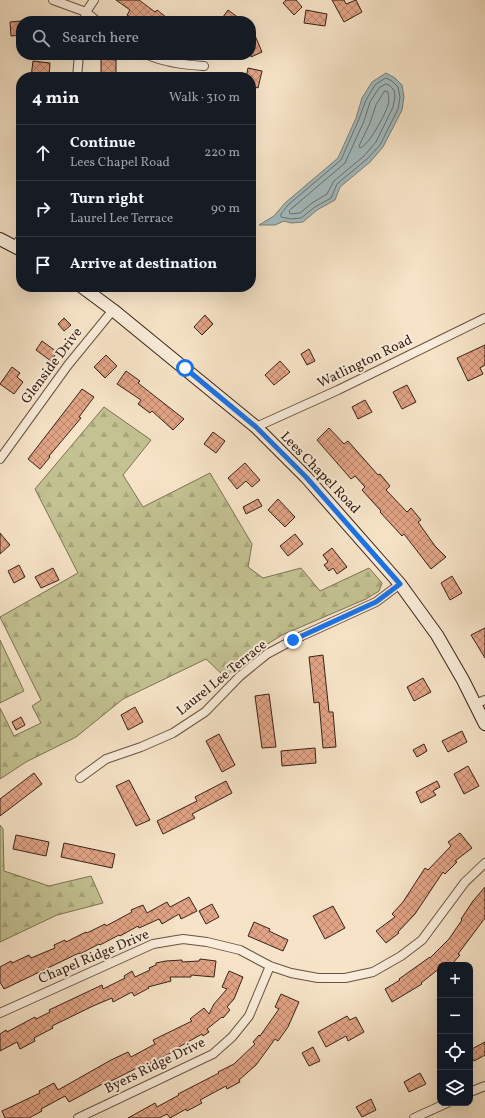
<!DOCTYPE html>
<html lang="en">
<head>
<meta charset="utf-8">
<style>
	:root { --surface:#171b24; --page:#242831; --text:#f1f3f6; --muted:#9ea1a6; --line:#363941 }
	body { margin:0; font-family:Vollkorn,serif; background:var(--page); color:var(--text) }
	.controls { position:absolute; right:12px; bottom:12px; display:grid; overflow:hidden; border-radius:8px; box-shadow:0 4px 16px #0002 }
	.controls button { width:36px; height:36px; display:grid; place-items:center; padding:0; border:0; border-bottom:1px solid var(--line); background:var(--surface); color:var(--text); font:20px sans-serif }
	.stop { position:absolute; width:12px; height:12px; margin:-9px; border:3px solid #1a73e8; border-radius:50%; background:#fff }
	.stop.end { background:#1a73e8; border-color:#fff; box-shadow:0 1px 4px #0008 }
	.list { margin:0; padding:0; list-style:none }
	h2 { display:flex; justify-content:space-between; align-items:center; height:52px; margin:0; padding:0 16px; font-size:17px }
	h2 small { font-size:13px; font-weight:400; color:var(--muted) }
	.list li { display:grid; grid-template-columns:26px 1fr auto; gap:12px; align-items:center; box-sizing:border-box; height:56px; padding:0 16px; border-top:1px solid var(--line) }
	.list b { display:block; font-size:15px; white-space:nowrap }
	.list p { margin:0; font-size:13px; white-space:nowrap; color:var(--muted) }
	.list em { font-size:13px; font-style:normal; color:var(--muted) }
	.icon { flex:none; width:22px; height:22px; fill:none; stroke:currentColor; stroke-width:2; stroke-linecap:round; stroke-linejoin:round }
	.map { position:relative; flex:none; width:485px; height:1118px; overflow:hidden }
	.search { position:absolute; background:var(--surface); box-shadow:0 4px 16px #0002; left:16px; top:16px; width:240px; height:44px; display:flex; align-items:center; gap:10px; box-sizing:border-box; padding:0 14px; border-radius:16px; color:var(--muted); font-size:15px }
	.panel { position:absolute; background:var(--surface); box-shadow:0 4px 16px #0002; left:16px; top:72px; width:240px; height:220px; border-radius:16px }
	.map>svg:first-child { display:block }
</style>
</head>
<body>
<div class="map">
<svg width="485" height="1118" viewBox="0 0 485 1118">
	<defs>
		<pattern id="forest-firs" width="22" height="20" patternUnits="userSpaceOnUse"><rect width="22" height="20" fill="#c3c292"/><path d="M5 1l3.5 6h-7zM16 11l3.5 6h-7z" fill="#a8a67d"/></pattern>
		<pattern id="building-cross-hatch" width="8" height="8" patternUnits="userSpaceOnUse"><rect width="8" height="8" fill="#e2a486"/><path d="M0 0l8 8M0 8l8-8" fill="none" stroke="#b8856d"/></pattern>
	</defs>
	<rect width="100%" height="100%" fill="#f7e4c8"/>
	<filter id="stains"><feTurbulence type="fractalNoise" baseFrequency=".005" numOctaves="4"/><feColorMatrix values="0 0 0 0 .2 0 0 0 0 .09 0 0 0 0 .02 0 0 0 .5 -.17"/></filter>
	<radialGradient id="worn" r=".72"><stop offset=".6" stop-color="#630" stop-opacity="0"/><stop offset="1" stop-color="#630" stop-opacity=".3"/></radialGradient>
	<g fill="url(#forest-firs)" stroke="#7e7254">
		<path d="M 104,407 L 151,440 L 123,475 L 143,507 L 210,473 L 252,544 L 248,567 L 263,578 L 301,568 L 320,591 L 369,568 L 382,583 L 379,591 L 366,599 L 282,635 L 250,655 L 225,677 L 206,659 L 123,699 L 76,737 L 26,762 L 0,779 L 0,708 L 14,736 L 41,723 L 32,706 L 41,700 L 0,617 L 78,573 L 35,489 Z"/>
		<path d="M 0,640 L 24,691 L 0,703 Z"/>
		<path d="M 0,825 L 3,829 L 4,871 L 49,886 L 91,876 L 103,903 L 57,915 L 0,942 Z"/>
	</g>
	<path fill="#a2bcc1" stroke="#787e7d" d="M 386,73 L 395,78 L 402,85 L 404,97 L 402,110 L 383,147 L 370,162 L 340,187 L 335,200 L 317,210 L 303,222 L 291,223 L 284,221 L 275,225 L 259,225 L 274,216 L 285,203 L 338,158 L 356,118 L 362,98 L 372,82 Z"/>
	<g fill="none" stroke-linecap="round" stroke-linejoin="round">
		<g stroke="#6d6e6c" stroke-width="1">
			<path d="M 386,78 L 392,81 L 398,87 L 400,97 L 398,109 L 380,145 L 367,159 L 337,184 L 331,198 L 315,207 L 301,218 L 291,219 L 281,217 L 281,214 L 288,205 L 341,160 L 359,119 L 366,100 L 375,85 Z"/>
			<path d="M 386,84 L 389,85 L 394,90 L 395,97 L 393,107 L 376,142 L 364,156 L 334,181 L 327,194 L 312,203 L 300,213 L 290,214 L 289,211 L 291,209 L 345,163 L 364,121 L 370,102 L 379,88 Z"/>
			<path d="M 385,91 L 388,92 C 389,97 389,101 388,105 C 385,115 369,145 360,148 L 359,146 L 370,123 L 376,105 Z"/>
		</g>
	</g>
	<g fill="url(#building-cross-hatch)" stroke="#382117">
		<path d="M 116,0 L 139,0 L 155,12 L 157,10 L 171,21 L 135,21 L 127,15 L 130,10 Z"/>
		<path d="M 286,0 L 296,0 L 302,7 L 294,15 L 283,3 Z"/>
		<path d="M 332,0 L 344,0 L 346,4 L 356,0 L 362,12 L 344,22 Z"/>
		<path d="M 228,10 L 243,21 L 220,21 Z"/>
		<path d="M 306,10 L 327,14 L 325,26 L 304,23 Z"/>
		<path d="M 21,21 L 21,35 L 11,36 L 10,22 Z"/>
		<path d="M 251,26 L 262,52 L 251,57 Z"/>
		<path d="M 101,59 L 116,60 L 116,77 L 101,76 Z"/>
		<path d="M 33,61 L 50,63 L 49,77 L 31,77 Z"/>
		<path d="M 248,68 L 262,71 L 258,88 L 251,86 L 251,77 L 246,77 Z"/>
		<path d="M 205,315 L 213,324 L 202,335 L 194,327 Z"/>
		<path d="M 64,318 L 71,325 L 64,331 L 58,324 Z"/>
		<path d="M 42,341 L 57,352 L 51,361 L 36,350 Z"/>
		<path d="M 485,345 L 485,365 L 480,368 L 483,374 L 468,381 L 457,358 Z"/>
		<path d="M 309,349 L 315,361 L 307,365 L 301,354 Z"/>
		<path d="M 106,355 L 117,366 L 105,378 L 94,367 Z"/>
		<path d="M 280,361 L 290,372 L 274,385 L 265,375 Z"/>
		<path d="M 12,367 L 20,373 L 17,377 L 23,382 L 14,394 L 0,384 Z"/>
		<path d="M 126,371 L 140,381 L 138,383 L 184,419 L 173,430 L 152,411 L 150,413 L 138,404 L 141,400 L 117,384 Z"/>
		<path d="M 407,385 L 416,402 L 402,409 L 393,392 Z"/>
		<path d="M 82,389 L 94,397 L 79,417 L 81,418 L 49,456 L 50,457 L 40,469 L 28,459 Z"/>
		<path d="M 365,400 L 372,412 L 358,419 L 352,407 Z"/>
		<path d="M 329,428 L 344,444 L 348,441 L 378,475 L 380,474 L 390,486 L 386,490 L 407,512 L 411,508 L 421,520 L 418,522 L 435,546 L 446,557 L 431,569 L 404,534 L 402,536 L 380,512 L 381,511 L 362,490 L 365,487 L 355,476 L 351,479 L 317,440 Z"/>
		<path d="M 213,432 L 225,441 L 216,453 L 204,444 Z"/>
		<path d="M 245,463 L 260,480 L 252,487 L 246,481 L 237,489 L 228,478 Z"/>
		<path d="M 258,499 L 262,506 L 246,514 L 243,507 Z"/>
		<path d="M 278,499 L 295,517 L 285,527 L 268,510 Z"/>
		<path d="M 0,533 L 10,545 L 0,554 Z"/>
		<path d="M 295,534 L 303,544 L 288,556 L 280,546 Z"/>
		<path d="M 332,548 L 347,567 L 337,574 L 333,568 L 329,571 L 324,565 L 328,562 L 323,555 Z"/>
		<path d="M 19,565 L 25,577 L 14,583 L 8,571 Z"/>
		<path d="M 53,568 L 59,580 L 41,588 L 35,577 Z"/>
		<path d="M 452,576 L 462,593 L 450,600 L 441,583 Z"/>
		<path d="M 485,628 L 485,658 L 471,635 Z"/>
		<path d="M 323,655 L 329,712 L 333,712 L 336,747 L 323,748 L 319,702 L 314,703 L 309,657 Z"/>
		<path d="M 423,678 L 431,692 L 414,701 L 407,687 Z"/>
		<path d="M 269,694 L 276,747 L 262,748 L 255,696 Z"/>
		<path d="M 135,707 L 143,722 L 128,730 L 121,715 Z"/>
		<path d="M 21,717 L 25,725 L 16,730 L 12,722 Z"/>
		<path d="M 462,731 L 467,742 L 448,752 L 442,741 Z"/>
		<path d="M 219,734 L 235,765 L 222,772 L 206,741 Z"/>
		<path d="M 424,744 L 427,751 L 417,757 L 413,750 Z"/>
		<path d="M 315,748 L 316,763 L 282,766 L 281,751 Z"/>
		<path d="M 468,766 L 479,786 L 464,794 L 454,774 Z"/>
		<path d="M 34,773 L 42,784 L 0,816 L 0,799 Z"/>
		<path d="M 129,780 L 150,820 L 136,826 L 116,786 Z"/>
		<path d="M 226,781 L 232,793 L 192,814 L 195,818 L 163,834 L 157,821 L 197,801 L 195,797 Z"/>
		<path d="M 437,781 L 440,787 L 433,791 L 436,795 L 421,803 L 416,792 Z"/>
		<path d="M 460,833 L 472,848 L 455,861 L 457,862 L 445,874 L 443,872 L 415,914 L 398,932 L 399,933 L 386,943 L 376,931 L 395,917 L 392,914 L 403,902 L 425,868 L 428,870 L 451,846 L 448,842 Z"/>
		<path d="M 16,835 L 49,842 L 46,856 L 13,849 Z"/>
		<path d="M 64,843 L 115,854 L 112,868 L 61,857 Z"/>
		<path d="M 485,887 L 485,918 L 458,954 L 460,955 L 451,965 L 440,965 L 440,968 L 421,983 L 422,984 L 392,1002 L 385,989 L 400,980 L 399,979 L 430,957 L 430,958 L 449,939 L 462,920 L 461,919 L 473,901 Z"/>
		<path d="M 189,897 L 197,911 L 181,919 L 179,914 L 162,924 L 159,919 L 139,928 L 138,926 L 120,936 L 119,935 L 100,945 L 99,944 L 80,954 L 79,953 L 4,989 L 0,982 L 0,967 L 11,961 L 12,963 L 29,955 L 31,958 L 55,948 L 54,945 L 65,940 L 66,942 L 86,932 L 87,933 L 105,924 L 106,926 L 132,912 L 131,910 L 143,905 L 147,913 L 167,902 L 170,907 Z"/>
		<path d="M 212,904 L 219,917 L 206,924 L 199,911 Z"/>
		<path d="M 333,906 L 345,928 L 325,939 L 313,916 Z"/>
		<path d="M 254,922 L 270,929 L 269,931 L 288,940 L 283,951 L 248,936 Z"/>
		<path d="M 200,959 L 216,961 L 214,977 L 191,975 L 191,977 L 170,977 L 171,981 L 148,987 L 149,988 L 134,996 L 132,992 L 113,1002 L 112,998 L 93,1006 L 52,1026 L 53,1028 L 34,1038 L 35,1041 L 20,1049 L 17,1042 L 0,1051 L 0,1034 L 6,1030 L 7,1032 L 35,1017 L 36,1019 L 50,1012 L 49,1010 L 102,985 L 103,989 L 125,978 L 124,976 L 132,971 L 135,977 L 150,970 L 149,968 L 156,965 L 156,963 L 166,961 L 182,960 L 182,962 L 199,961 Z"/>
		<path d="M 229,971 L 243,977 L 234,999 L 227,1007 L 230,1010 L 223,1018 L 222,1017 L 207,1029 L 209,1032 L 203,1036 L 202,1034 L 177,1048 L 178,1049 L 144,1067 L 143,1065 L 107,1083 L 106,1082 L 69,1102 L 65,1096 L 41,1109 L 42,1111 L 29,1118 L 5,1118 L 2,1111 L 40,1093 L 39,1091 L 54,1083 L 58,1090 L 111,1060 L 128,1052 L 131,1057 L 155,1044 L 153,1040 L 192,1021 L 190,1019 L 204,1008 L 209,1014 L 214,1004 L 227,989 L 222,987 Z"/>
		<path d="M 281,994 L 299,1002 L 288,1027 L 278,1041 L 275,1039 L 256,1065 L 239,1080 L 240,1082 L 227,1089 L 226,1086 L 200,1100 L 202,1103 L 187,1111 L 186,1109 L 170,1118 L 167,1114 L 159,1118 L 128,1118 L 155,1103 L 157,1107 L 179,1095 L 178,1094 L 219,1073 L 218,1072 L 234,1064 L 255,1044 L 253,1042 L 259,1035 L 260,1036 L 279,1009 L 275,1007 Z"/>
		<path d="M 347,1016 L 350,1020 L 356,1017 L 364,1032 L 348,1041 L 346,1036 L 326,1047 L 318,1032 Z"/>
		<path d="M 485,1042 L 485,1055 L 474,1061 L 470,1054 L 470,1050 Z"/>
		<path d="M 313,1047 L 320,1061 L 309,1066 L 302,1053 Z"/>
		<path d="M 420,1073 L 426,1084 L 409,1092 L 404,1082 Z"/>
		<path d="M 371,1099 L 376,1110 L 362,1117 L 356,1107 Z"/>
	</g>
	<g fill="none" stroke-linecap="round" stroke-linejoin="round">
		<g stroke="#685243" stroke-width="10">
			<g id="street">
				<path d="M 53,0 L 86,12 L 97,21"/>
				<path d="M 84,21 L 86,12 L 94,0"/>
				<path d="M 148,55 C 166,63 184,65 204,66"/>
				<path d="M 77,77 L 79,55"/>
				<path d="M 15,246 L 21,238"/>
				<path d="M 256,427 L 338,390 L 485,318"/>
				<path d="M 0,459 L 68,365 L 113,310"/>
				<path d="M 475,704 L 485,700"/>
				<path d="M 80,778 L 106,759 L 141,747 L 173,733 L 205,712 L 240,676 L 267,654 L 293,640 L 376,602 L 400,584"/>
				<path d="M 0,1013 L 153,944 L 183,939 L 207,942 L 240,950 L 270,966 L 291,973 L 318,978 L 345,978 L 373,972 L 401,956 L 422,940 L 465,882 L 485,863"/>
				<path d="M 470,1092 L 485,1086"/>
				<path d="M 78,1118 L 213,1054 L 232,1037 L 249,1016 L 270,966"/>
				<path d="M 414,1118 L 447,1103"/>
			</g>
		</g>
		<g stroke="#382117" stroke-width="14">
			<g id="secondary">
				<path d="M 0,239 L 21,250"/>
				<path d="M 82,287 L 113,310 L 256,427 L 306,477 L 400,584 L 437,635 L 463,680 L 485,724"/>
			</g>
		</g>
		<use href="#street" stroke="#faeddb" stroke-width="8"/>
		<use href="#secondary" stroke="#faeddb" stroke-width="12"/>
	</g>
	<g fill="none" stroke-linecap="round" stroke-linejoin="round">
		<path stroke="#1a73e8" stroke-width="5" d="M 185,368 L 256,427 L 306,477 L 400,584 L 376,602 L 293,640"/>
	</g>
	<g text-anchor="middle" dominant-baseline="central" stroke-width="4" stroke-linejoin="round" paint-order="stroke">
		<g font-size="14" fill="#382117" stroke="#faeddb">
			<text transform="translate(365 362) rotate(-26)">Watlington Road</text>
			<text transform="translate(52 366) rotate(-53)">Glenside Drive</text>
			<text transform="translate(320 473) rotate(46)">Lees Chapel Road</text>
			<text transform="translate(222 678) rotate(-39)">Laurel Lee Terrace</text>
			<text transform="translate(94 957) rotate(-23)">Chapel Ridge Drive</text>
			<text transform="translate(155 1066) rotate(-26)">Byers Ridge Drive</text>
		</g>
	</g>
	<rect width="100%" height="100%" filter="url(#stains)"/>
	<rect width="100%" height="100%" fill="url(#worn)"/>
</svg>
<div class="controls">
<button>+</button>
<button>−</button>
<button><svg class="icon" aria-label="locate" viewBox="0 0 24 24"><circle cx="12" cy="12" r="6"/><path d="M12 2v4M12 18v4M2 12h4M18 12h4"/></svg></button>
<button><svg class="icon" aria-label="layers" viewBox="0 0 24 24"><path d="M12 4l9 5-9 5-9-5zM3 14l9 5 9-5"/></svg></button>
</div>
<div class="stop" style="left:185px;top:368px"></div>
<div class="stop end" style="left:293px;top:640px"></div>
<div class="search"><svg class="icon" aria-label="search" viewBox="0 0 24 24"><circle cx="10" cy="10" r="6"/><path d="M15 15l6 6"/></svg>Search here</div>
<section class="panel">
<h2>4 min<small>Walk · 310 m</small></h2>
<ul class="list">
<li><svg class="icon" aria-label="ahead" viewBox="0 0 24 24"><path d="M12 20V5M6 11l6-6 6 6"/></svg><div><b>Continue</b><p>Lees Chapel Road</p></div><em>220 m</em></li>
<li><svg class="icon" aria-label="right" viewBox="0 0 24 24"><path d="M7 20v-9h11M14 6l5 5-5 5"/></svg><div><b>Turn right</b><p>Laurel Lee Terrace</p></div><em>90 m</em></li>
<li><svg class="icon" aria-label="arrive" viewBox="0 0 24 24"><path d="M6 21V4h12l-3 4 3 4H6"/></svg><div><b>Arrive at destination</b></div></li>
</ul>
</section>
</div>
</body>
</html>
